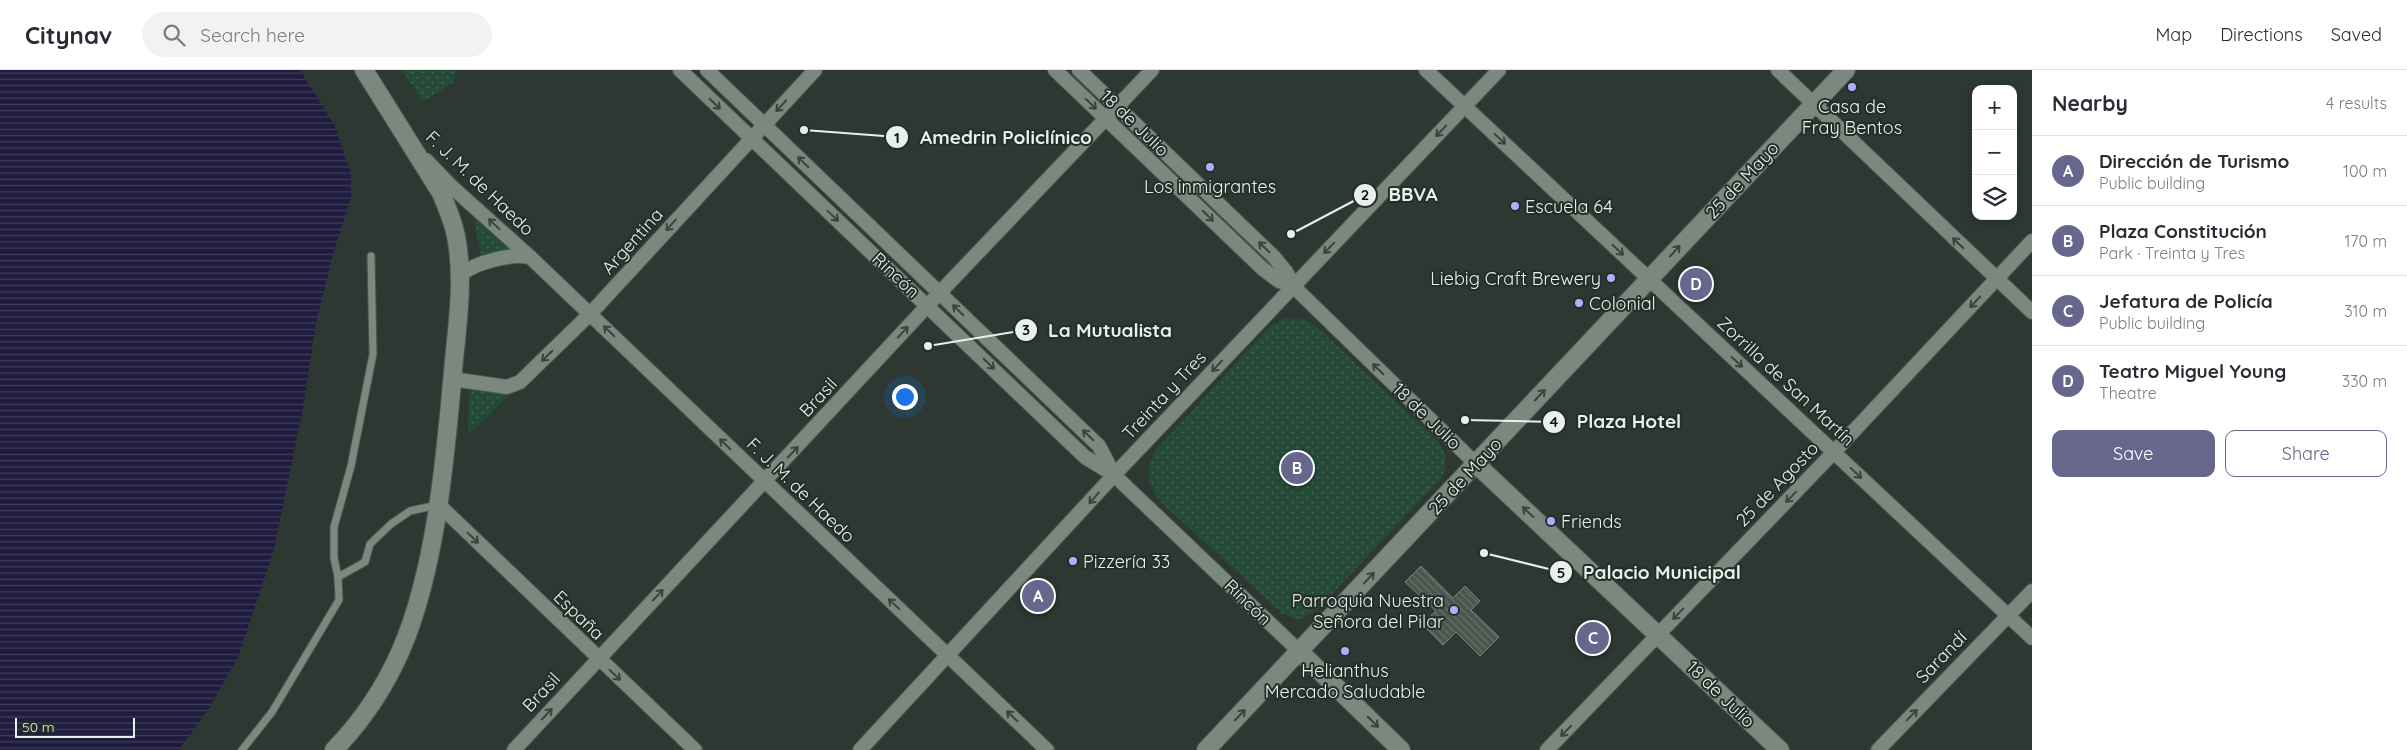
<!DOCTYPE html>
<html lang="en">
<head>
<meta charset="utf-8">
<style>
	:root { --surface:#fff; --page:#f2f2f3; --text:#2b2b33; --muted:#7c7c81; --line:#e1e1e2; --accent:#67668d }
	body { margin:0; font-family:Quicksand,sans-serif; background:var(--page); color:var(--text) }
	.controls { position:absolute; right:15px; top:15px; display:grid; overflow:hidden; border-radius:10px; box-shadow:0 2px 8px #0003 }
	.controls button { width:45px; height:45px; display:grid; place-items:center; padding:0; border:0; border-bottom:1px solid var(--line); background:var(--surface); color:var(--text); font:25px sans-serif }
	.scale { position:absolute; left:15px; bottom:12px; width:120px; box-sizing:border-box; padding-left:5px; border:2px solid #e8f0ec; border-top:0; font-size:14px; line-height:18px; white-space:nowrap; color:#e8f0ec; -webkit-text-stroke:4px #222e27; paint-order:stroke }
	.you { position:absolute; left:904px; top:326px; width:18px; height:18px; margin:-12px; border:4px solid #fff; border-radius:50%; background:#1a73e8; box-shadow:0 0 0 8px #1a73e833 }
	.badge { display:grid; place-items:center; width:32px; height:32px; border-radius:50%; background:var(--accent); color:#fff; font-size:16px; font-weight:700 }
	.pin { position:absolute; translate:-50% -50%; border:2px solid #fff; box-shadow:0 1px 5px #0006 }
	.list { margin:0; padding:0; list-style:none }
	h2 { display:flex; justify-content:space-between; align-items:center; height:65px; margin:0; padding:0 20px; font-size:21px }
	h2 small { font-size:16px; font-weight:400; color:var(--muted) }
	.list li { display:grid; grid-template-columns:32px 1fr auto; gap:15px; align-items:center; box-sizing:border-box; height:70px; padding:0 20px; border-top:1px solid var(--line) }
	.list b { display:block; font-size:19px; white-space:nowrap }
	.list p { margin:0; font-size:16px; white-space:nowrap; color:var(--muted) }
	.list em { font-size:16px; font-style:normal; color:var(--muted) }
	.actions { display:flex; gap:10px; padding:15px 20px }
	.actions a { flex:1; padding:11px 0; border:1px solid var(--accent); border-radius:10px; text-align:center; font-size:18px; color:var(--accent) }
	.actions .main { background:var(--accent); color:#fff }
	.icon { flex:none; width:28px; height:28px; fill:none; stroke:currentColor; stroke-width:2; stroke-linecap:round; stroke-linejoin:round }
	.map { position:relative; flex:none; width:2032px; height:680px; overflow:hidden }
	header { display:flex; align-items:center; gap:30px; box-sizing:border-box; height:70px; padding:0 25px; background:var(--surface); border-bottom:1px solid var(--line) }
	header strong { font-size:24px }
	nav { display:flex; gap:28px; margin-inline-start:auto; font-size:18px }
	.search { width:350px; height:45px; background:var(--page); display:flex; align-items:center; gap:12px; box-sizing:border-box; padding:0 18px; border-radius:28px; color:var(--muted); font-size:19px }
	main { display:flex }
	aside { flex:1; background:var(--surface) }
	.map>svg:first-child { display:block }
</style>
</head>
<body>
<header>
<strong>Citynav</strong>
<div class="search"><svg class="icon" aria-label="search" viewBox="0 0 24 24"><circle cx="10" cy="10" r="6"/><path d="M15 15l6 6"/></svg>Search here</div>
<nav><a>Map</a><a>Directions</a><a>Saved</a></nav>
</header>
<main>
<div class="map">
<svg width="2032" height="680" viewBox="0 0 2032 680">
	<defs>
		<pattern id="grass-dots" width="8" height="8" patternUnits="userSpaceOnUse" patternTransform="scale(1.25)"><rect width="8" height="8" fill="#254a38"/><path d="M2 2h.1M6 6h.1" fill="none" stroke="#456455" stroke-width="1.8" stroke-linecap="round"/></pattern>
		<pattern id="water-rules" width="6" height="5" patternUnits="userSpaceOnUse" patternTransform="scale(1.25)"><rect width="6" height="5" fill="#201c3f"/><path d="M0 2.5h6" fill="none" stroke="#403d5b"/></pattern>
		<pattern id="building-back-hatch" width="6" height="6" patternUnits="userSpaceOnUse" patternTransform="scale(1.25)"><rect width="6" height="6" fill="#48564e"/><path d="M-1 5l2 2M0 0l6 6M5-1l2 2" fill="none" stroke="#626f68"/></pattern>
	</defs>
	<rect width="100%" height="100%" fill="#2c3831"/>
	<g fill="url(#grass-dots)">
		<path d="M 402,0 L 456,0 L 454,12 L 423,32 Z"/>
		<path d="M 474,149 L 477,150 L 511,181 L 481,188 Z"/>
		<path d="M 1293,248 L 1303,249 L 1318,258 L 1434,367 C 1446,380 1449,390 1442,407 L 1317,540 L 1299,550 L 1282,543 L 1164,435 C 1148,419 1143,401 1155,381 L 1267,259 L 1283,249 Z"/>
		<path d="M 469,320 L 511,323 L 468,365 Z"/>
	</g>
	<path fill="url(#water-rules)" d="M 0,0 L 300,0 L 335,56 L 351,104 L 351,127 L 332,188 L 316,253 L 303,338 L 274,480 L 238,587 L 210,637 L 179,680 L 0,680 Z"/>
	<path fill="url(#building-back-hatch)" stroke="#75847c" d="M 1421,496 L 1453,528 L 1465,516 L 1480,531 L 1471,540 L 1499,567 L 1480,586 L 1456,562 L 1443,575 L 1422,554 L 1436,541 L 1405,512 Z"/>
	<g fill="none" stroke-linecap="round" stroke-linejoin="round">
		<g stroke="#4b5550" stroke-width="9">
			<g id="service">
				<path d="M 338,507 L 365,492 L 370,474 L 391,454 L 410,441 L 437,435"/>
				<path d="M 242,680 L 272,642 L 339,530 L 338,507 L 334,488 L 334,457 L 351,396 L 373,284 L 371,186"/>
			</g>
		</g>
		<g stroke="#4b5550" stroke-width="16">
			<g id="minor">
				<path d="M 680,0 L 1085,387 L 1114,405 L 1300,582"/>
				<path d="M 707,0 L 1099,376 L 1114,405"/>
				<path d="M 1055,0 L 1263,199 L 1279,211 L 1293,216"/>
				<path d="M 1079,0 L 1274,187 L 1287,203 L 1293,216 L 1476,394"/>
				<path d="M 1426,0 L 2032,568"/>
				<path d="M 1778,0 L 2032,242"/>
				<path d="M 426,90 L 452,117 L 530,187"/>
				<path d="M 459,207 C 471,193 512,183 530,187 L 1047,680"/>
				<path d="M 452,309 L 507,317 L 520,312 L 590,244 L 815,0"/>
				<path d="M 438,434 L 695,680"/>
				<path d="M 514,680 L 928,235 L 1152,0"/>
				<path d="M 860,680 L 1114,405 L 1499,0"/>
				<path d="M 1547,680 L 1834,382 L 2032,171"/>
				<path d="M 1878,680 L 2032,521"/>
			</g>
		</g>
		<g stroke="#4b5550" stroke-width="20">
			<g id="tertiary">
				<path d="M 1476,394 L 1780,680"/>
				<path d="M 1300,582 L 1401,680"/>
				<path d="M 334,680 C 362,651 385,617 401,580 C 437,497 446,380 454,290 C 458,250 464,207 456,166 C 453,151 447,137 441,123 L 364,0"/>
				<path d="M 1206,680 L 1846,0"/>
			</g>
		</g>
		<use href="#service" stroke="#7a8880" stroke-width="7"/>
		<use href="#minor" stroke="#7a8880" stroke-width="14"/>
		<use href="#tertiary" stroke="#7a8880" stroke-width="18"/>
	</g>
	<defs><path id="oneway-shaft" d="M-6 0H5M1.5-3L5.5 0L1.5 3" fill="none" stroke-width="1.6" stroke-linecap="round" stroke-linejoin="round" transform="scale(1.25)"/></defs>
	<g stroke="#38443d">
		<use href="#oneway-shaft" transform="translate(715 34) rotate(44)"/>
		<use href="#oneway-shaft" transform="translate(1091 34) rotate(44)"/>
		<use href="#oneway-shaft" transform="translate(781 36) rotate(133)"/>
		<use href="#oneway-shaft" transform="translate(1441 61) rotate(134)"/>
		<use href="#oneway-shaft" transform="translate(1500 69) rotate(43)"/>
		<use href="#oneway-shaft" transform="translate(803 92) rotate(-136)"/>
		<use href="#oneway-shaft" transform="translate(833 146) rotate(43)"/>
		<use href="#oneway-shaft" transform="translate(1208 146) rotate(44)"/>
		<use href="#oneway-shaft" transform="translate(494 154) rotate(-137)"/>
		<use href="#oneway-shaft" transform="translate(671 155) rotate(132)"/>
		<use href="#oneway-shaft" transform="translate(1958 173) rotate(-136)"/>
		<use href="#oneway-shaft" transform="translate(1264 177) rotate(-136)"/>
		<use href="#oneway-shaft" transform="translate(1329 178) rotate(134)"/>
		<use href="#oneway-shaft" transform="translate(1618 180) rotate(43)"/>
		<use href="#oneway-shaft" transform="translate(1675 181) rotate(-47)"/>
		<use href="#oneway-shaft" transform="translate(1975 232) rotate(133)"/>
		<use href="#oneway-shaft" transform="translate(958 240) rotate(-136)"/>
		<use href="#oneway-shaft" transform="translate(609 261) rotate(-136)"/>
		<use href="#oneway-shaft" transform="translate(903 262) rotate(-47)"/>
		<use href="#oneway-shaft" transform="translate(547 286) rotate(136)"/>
		<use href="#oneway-shaft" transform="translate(1737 292) rotate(43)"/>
		<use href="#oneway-shaft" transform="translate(989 294) rotate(44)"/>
		<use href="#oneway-shaft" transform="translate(1217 296) rotate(133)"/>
		<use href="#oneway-shaft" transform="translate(1378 299) rotate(-136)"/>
		<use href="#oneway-shaft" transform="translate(1540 325) rotate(-47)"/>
		<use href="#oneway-shaft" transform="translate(1088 365) rotate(-136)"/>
		<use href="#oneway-shaft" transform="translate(725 374) rotate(-136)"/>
		<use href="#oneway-shaft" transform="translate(793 382) rotate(-47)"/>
		<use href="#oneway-shaft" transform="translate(1856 403) rotate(43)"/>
		<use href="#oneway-shaft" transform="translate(1791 427) rotate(134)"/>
		<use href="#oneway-shaft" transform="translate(1094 428) rotate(132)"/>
		<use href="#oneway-shaft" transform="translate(1528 442) rotate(-137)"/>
		<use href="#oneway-shaft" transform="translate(473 468) rotate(44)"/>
		<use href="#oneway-shaft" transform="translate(1369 508) rotate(-47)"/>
		<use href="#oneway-shaft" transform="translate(658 525) rotate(-47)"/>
		<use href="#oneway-shaft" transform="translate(894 534) rotate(-137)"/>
		<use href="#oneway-shaft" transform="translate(1678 544) rotate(134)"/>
		<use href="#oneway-shaft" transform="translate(615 605) rotate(43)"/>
		<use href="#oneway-shaft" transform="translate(547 644) rotate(-47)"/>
		<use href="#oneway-shaft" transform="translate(1240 645) rotate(-46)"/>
		<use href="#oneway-shaft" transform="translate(1912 645) rotate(-46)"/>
		<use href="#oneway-shaft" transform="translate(1012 646) rotate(-136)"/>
		<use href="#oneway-shaft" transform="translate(1373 652) rotate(44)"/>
		<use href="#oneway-shaft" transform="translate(1566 661) rotate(134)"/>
	</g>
	<g fill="#b1adfa" stroke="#222e27" stroke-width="2">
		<circle cx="1852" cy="17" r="5"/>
		<circle cx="1210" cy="97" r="5"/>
		<circle cx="1515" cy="136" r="5"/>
		<circle cx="1611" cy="208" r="5"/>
		<circle cx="1579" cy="233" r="5"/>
		<circle cx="1551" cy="451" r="5"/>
		<circle cx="1073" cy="491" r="5"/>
		<circle cx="1454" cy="540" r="5"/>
		<circle cx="1345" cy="581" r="5"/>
	</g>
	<g text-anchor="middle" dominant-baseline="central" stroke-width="4" stroke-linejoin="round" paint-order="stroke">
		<g font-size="18" fill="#e8f0ec" stroke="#222e27" text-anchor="start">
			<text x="1852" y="36" text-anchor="middle">Casa de<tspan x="1852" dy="21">Fray Bentos</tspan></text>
			<text x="1210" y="116" text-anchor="middle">Los inmigrantes</text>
			<text x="1525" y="136">Escuela 64</text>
			<text x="1601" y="208" text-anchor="end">Liebig Craft Brewery</text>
			<text x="1589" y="233">Colonial</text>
			<text x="1561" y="451">Friends</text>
			<text x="1083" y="491">Pizzería 33</text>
			<text x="1444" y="530" text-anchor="end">Parroquia Nuestra<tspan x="1444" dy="21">Señora del Pilar</tspan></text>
			<text x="1345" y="600" text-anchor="middle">Helianthus<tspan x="1345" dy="21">Mercado Saludable</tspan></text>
		</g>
		<g font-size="18" fill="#e8f0ec" stroke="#222e27">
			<text transform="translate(1135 53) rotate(44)">18 de Julio</text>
			<text transform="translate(1742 110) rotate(-47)">25 de Mayo</text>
			<text transform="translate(480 113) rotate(44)">F. J. M. de Haedo</text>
			<text transform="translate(632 171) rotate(-48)">Argentina</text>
			<text transform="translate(896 205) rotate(43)">Rincón</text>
			<text transform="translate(1786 311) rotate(43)">Zorrilla de San Martín</text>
			<text transform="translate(1164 325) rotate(-47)">Treinta y Tres</text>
			<text transform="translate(818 327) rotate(-47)">Brasil</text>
			<text transform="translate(1427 346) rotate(44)">18 de Julio</text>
			<text transform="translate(1465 406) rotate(-47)">25 de Mayo</text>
			<text transform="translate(1777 414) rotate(-46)">25 de Agosto</text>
			<text transform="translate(801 420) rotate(44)">F. J. M. de Haedo</text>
			<text transform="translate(1248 532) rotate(44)">Rincón</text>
			<text transform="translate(579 545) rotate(44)">España</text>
			<text transform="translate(1941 587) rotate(-46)">Sarandí</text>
			<text transform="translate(541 622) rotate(-47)">Brasil</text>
			<text transform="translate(1721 624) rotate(44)">18 de Julio</text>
		</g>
	</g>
	<path fill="none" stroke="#e8f0ec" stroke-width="2" d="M804 60L897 67M1291 164L1365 125M928 276L1026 260M1465 350L1554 352M1484 483L1561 502"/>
	<g fill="#e8f0ec" stroke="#222e27" stroke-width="2">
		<circle cx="804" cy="60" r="5"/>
		<circle cx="1291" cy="164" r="5"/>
		<circle cx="928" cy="276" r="5"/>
		<circle cx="1465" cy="350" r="5"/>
		<circle cx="1484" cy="483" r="5"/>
		<circle cx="897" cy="67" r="12"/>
		<circle cx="1365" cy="125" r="12"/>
		<circle cx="1026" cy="260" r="12"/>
		<circle cx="1554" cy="352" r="12"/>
		<circle cx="1561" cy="502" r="12"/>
	</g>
	<g font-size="15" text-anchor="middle" font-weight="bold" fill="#111">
		<text x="897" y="73">1</text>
		<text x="1365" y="130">2</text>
		<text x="1026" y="265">3</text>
		<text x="1554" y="357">4</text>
		<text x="1561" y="508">5</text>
	</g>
	<g font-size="19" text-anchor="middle" font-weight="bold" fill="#e8f0ec" stroke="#222e27" stroke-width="4" stroke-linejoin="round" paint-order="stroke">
		<text x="1006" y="74">Amedrin Policlínico</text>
		<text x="1413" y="131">BBVA</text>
		<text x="1110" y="267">La Mutualista</text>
		<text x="1629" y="358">Plaza Hotel</text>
		<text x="1662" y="509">Palacio Municipal</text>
	</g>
</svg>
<div class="controls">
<button>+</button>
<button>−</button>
<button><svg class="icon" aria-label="layers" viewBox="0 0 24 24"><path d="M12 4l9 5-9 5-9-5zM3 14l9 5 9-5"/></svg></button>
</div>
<div class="scale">50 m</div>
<div class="you"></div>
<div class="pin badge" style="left:1038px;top:526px">A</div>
<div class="pin badge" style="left:1297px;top:398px">B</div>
<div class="pin badge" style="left:1593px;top:568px">C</div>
<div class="pin badge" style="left:1696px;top:214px">D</div>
</div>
<aside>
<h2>Nearby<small>4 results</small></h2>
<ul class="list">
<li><span class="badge">A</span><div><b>Dirección de Turismo</b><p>Public building</p></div><em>100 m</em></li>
<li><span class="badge">B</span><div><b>Plaza Constitución</b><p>Park · Treinta y Tres</p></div><em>170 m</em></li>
<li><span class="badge">C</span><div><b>Jefatura de Policía</b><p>Public building</p></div><em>310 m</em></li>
<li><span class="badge">D</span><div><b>Teatro Miguel Young</b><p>Theatre</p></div><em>330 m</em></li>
</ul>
<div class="actions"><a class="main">Save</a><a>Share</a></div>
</aside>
</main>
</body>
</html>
